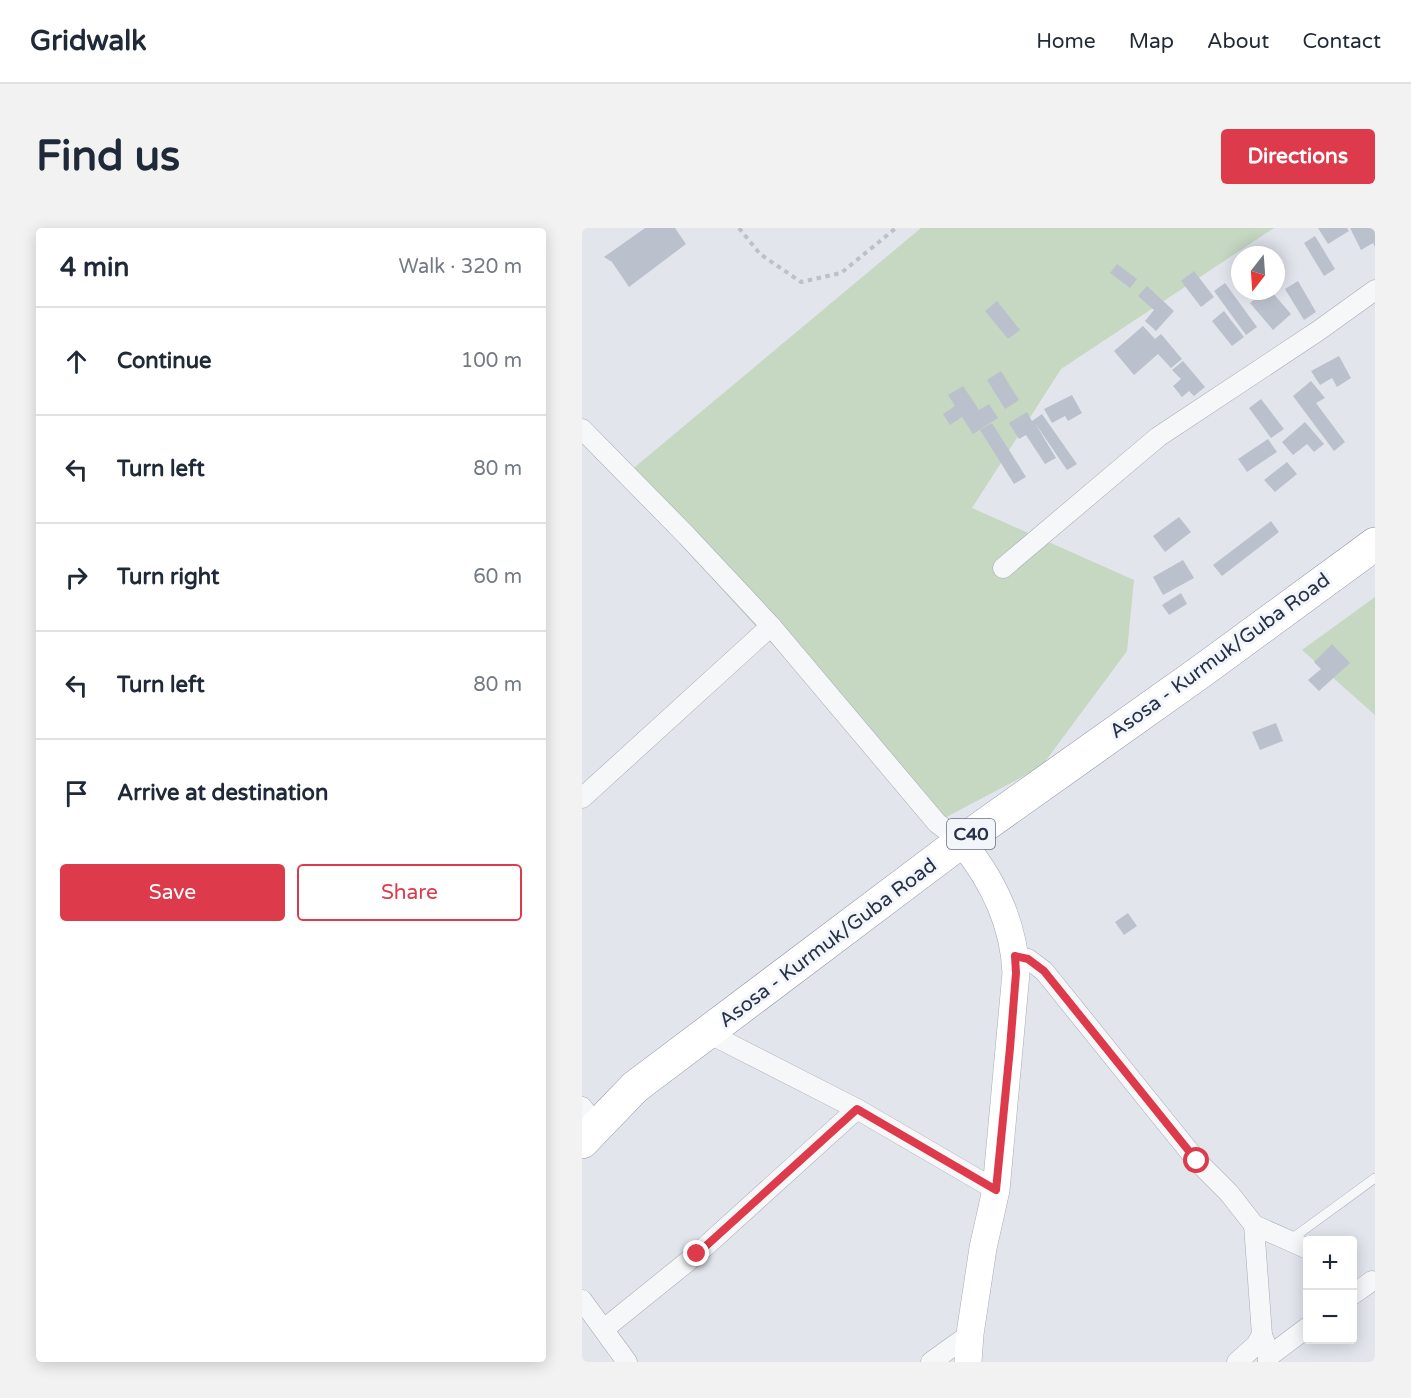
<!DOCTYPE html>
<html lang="en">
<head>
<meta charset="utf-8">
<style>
	:root { --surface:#fff; --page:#f2f2f3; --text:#1f2937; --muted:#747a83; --line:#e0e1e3; --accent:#dd3b4b }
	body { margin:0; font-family:"Varela Round",sans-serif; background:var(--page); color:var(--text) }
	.controls { position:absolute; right:18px; bottom:18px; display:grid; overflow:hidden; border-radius:6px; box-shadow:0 3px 15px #0003 }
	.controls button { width:54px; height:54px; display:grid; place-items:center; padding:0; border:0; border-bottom:2px solid var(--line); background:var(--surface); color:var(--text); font:30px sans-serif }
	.compass { position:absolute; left:649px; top:18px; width:54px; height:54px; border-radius:50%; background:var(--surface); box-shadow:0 3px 15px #0003; rotate:197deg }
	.stop { position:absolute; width:18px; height:18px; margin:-14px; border:4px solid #dd3b4b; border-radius:50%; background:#fff }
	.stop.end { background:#dd3b4b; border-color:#fff; box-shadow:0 2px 6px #0008 }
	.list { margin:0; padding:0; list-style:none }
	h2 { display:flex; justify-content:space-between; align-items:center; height:78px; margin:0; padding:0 24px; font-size:26px }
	h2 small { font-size:20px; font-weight:400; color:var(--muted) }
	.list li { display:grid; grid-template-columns:39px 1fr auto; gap:18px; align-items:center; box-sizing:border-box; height:108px; padding:0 24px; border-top:2px solid var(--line) }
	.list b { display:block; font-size:22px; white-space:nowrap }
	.list em { font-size:20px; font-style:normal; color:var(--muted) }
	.actions { display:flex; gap:12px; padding:18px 24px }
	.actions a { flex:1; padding:14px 0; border:2px solid var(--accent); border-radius:6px; text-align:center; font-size:21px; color:var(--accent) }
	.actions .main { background:var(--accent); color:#fff }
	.icon { flex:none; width:33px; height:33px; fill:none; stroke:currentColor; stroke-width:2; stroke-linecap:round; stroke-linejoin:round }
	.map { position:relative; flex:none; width:793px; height:1134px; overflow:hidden; border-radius:6px }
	header { display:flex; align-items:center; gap:36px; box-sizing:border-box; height:84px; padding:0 30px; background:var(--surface); border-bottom:2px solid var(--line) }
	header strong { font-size:28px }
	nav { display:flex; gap:33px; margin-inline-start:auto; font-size:21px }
	.intro { display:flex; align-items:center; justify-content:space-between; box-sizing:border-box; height:144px; padding:0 36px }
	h1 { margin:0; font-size:42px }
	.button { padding:15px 27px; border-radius:6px; background:var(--accent); color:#fff; font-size:21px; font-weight:700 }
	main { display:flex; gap:36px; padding:0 36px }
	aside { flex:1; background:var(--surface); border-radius:6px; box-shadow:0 3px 15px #0003 }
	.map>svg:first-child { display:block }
</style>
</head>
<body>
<header>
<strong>Gridwalk</strong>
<nav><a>Home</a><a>Map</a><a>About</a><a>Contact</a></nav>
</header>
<div class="intro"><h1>Find us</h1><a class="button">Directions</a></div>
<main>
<aside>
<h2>4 min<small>Walk · 320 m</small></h2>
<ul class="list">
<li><svg class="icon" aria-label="ahead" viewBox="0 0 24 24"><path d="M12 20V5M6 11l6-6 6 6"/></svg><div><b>Continue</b></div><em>100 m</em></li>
<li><svg class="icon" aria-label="left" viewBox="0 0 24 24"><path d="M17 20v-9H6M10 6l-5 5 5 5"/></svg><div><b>Turn left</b></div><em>80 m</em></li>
<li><svg class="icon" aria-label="right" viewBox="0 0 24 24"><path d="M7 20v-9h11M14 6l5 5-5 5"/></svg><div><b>Turn right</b></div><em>60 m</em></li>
<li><svg class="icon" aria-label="left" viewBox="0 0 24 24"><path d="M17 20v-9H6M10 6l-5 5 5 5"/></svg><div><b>Turn left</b></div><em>80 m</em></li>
<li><svg class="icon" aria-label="arrive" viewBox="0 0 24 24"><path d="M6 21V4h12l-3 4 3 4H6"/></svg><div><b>Arrive at destination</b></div></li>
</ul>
<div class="actions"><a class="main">Save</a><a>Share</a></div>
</aside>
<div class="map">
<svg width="793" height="1134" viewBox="0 0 793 1134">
	<rect width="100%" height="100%" fill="#e2e5ec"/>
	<g fill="#c6d7c2">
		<path d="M 339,0 L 692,0 L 479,141 L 390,280 L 552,352 L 545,423 L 459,539 L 353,595 L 96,313 L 47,244 Z"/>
		<path d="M 793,369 L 793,487 L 720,422 Z"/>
	</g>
	<g fill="#bbc1cc">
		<path d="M 63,0 L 93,0 L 104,16 L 47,59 L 30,34 L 22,29 Z"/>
		<path d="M 736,0 L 765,0 L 767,3 L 746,16 Z"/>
		<path d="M 768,0 L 793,0 L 793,19 L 791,15 L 779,22 Z"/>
		<path d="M 733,8 L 753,41 L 742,48 L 722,15 Z"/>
		<path d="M 535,36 L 555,51 L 548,60 L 528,45 Z"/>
		<path d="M 612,43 L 632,69 L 619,79 L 599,53 Z"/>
		<path d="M 716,53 L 734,84 L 722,92 L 703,61 Z"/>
		<path d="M 643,55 L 675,99 L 664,107 L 632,63 Z"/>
		<path d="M 565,58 L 592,83 L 574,103 L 563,93 L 572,82 L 556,68 Z"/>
		<path d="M 683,63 L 689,63 L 709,86 L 691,102 L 668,75 Z"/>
		<path d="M 415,73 L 438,102 L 426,111 L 403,83 Z"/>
		<path d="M 642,83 L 662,109 L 650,118 L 630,93 Z"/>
		<path d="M 561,98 L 573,111 L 579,106 L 600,131 L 589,140 L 576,126 L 552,147 L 532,123 Z"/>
		<path d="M 757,128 L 769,150 L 755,159 L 750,150 L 738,157 L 729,143 Z"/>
		<path d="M 601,133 L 623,159 L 612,168 L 607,163 L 600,169 L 591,158 L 599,151 L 590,142 Z"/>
		<path d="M 419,143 L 437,172 L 423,181 L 405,152 Z"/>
		<path d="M 729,153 L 743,170 L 734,175 L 763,214 L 752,223 L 711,168 Z"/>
		<path d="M 381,158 L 397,182 L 407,176 L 416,190 L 391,206 L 380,189 L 368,197 L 361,186 L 373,178 L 366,167 Z"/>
		<path d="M 490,167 L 500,185 L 486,193 L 483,188 L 470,195 L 462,181 Z"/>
		<path d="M 679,171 L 702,201 L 689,210 L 667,180 Z"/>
		<path d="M 445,184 L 450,193 L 460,186 L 495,236 L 485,242 L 453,195 L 474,230 L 463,236 L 444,207 L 437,211 L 427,195 Z"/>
		<path d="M 723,194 L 742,216 L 732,224 L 725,216 L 711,227 L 700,214 Z"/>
		<path d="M 410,195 L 444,249 L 432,256 L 398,202 Z"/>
		<path d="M 686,211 L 695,224 L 665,244 L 656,231 Z"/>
		<path d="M 705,234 L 715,246 L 693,264 L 682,252 Z"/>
		<path d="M 597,289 L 609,304 L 583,324 L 571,308 Z"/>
		<path d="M 689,293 L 697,304 L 640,348 L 631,337 Z"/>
		<path d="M 601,332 L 612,350 L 581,367 L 571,349 Z"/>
		<path d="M 599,365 L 605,376 L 587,387 L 580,377 Z"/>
		<path d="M 750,416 L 768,435 L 737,463 L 726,452 L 739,441 L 732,434 Z"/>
		<path d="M 694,495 L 701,513 L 678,522 L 670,504 Z"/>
		<path d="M 546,685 L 555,698 L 542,707 L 533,694 Z"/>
	</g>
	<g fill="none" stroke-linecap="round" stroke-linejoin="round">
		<g stroke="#a6abb7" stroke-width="10">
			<path id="lane" d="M 708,1012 L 793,950"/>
		</g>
		<g stroke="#a6abb7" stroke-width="21">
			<g id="street">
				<path d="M 0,201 L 105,308 L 189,398 L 355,595 L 379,613"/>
				<path d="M 421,340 L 576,209 L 736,103 L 793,62"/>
				<path d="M 0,570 L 189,398"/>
				<path d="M 433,728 L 446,731 L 462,743 L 615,933 L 647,965 L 672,997 L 726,1021"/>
				<path d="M 126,805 L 275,881 L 414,962"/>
				<path d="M 0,879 L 14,898"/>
				<path d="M 672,997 L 680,1107 L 685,1120 L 686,1134"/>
				<path d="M 770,1067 L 790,1053"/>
				<path d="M 0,1072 L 45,1134"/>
				<path d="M 22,1101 L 115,1026 L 275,881"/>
				<path d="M 686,1129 L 726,1099"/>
				<path d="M 349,1134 L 388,1106"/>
				<path d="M 655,1134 L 674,1117 L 680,1107"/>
			</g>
		</g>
		<g stroke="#a6abb7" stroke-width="28">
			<path id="secondary" d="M 379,613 C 411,652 432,695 434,745 L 414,962 L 401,1020 L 388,1106 L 386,1134"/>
		</g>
		<g stroke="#8891a4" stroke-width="34">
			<path id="highway" d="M 0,914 L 53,859 L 365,624 L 617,445 L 793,316"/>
		</g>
		<path stroke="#bcc0c7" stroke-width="4" stroke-dasharray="4.5 4.5" stroke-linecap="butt" d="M 157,0 L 178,26 L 219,54 L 259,45 L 314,0"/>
		<use href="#lane" stroke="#f5f7f9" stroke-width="9"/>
		<use href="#street" stroke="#f5f7f9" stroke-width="20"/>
		<use href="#secondary" stroke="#fff" stroke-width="27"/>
		<use href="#highway" stroke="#fff" stroke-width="33"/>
	</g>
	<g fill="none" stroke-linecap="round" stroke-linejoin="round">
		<path stroke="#dd3b4b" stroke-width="8" d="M 115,1026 L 275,881 L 414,962 L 428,820 L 434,745 L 433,728 L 446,731 L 462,743 L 615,933"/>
	</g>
	<g text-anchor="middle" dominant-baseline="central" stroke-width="6" stroke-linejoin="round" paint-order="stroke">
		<rect fill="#f2f5f9" stroke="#656c7c" stroke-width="1.5" x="365" y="591" width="48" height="30" rx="4.5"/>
		<g font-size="18" font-weight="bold" fill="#283146">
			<text x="389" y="606">C40</text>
		</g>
		<g font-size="20" fill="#283146" stroke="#f2f5f9">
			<text transform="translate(638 428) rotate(-36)">Asosa - Kurmuk/Guba Road</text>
			<text transform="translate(246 715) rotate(-37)">Asosa - Kurmuk/Guba Road</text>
		</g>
	</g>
</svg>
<div class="controls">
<button>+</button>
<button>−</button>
</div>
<svg class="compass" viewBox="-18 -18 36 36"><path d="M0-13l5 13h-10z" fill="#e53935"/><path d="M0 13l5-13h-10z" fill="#747a83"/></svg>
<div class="stop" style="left:615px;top:933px"></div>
<div class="stop end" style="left:115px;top:1026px"></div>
</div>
</main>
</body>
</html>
